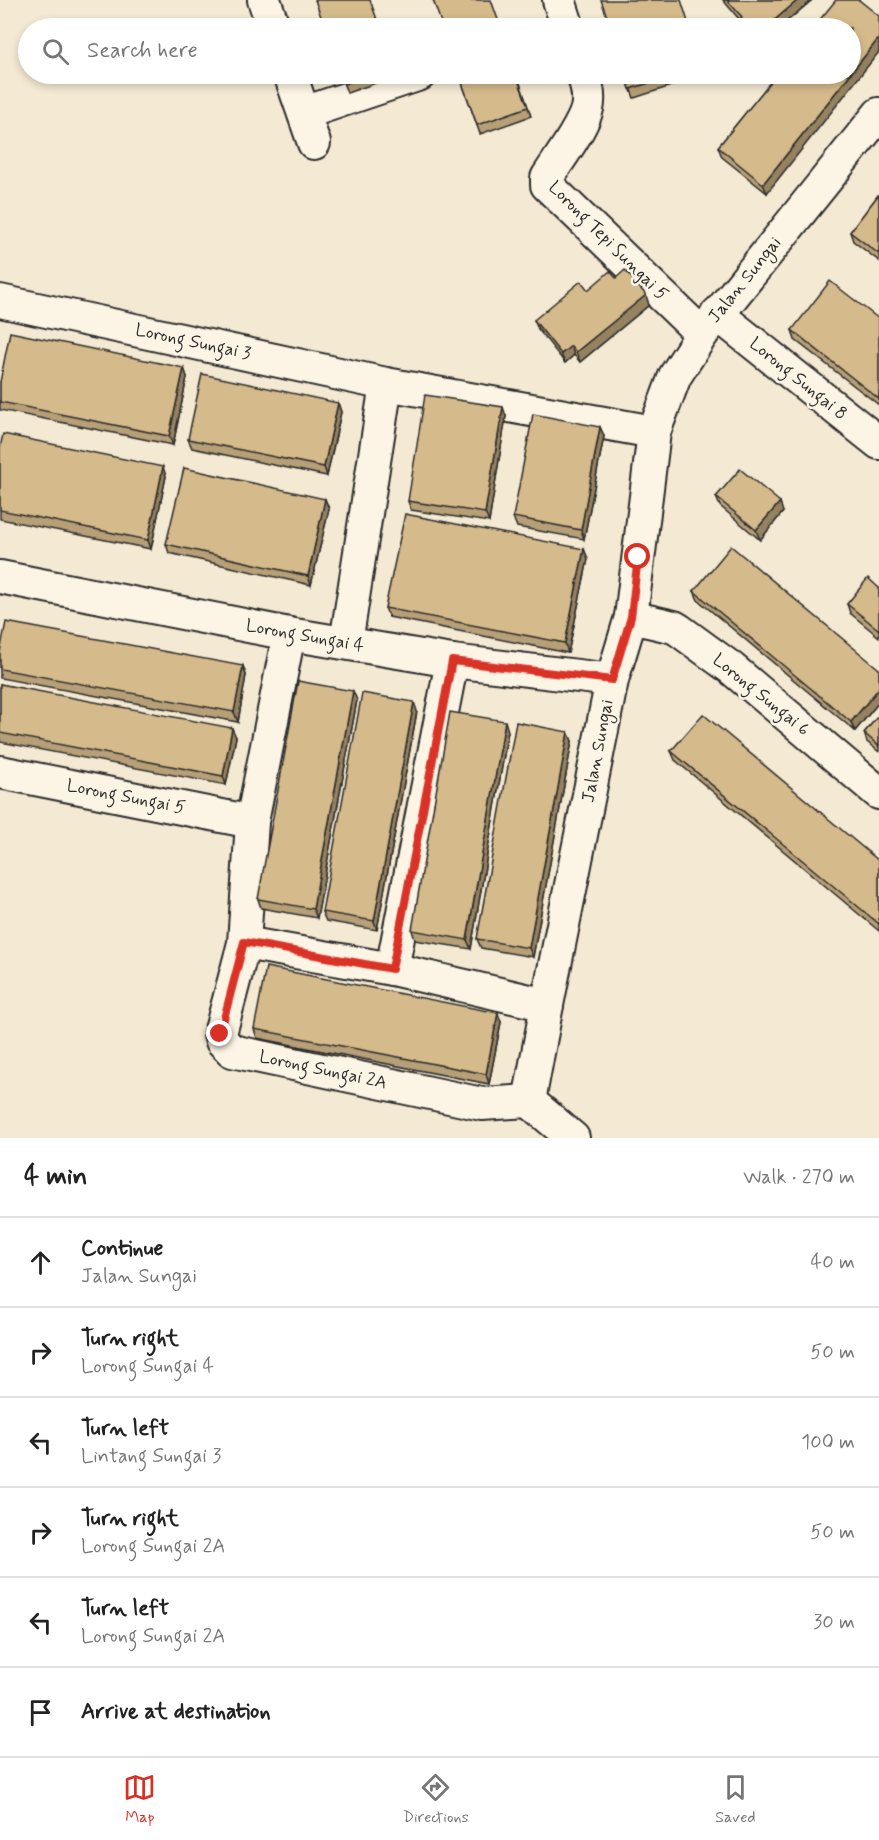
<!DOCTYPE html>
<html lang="en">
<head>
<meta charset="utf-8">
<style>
	:root { --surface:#fff; --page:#f6f6f6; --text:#222; --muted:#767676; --line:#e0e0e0; --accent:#d93025 }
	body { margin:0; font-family:Mynerve,sans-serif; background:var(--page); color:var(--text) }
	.stop { position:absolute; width:18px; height:18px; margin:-14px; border:4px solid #d93025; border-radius:50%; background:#fff }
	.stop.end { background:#d93025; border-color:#fff; box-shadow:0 2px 6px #0008 }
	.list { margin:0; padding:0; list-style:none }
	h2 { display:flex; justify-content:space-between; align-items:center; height:78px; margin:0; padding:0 24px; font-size:26px }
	h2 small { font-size:20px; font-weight:400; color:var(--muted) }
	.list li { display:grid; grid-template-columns:39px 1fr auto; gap:18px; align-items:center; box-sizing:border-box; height:90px; padding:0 24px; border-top:2px solid var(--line) }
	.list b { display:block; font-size:22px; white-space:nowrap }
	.list p { margin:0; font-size:20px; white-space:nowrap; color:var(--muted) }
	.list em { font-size:20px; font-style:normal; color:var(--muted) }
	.icon { flex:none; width:33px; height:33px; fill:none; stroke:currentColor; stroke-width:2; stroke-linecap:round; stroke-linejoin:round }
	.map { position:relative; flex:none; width:879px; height:1138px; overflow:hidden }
	.search { position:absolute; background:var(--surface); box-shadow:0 3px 9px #0003; left:18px; right:18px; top:18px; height:66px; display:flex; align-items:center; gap:15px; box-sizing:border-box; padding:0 21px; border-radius:33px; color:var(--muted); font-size:22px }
	.sheet { height:618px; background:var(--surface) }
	nav { display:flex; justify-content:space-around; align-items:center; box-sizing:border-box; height:84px; border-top:2px solid var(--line); background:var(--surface); font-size:16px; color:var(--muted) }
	nav a { display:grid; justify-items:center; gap:3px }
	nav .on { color:var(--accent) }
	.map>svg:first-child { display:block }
</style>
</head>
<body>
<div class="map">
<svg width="879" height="1138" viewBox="0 0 879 1138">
	<rect width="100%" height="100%" fill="#f4e9d3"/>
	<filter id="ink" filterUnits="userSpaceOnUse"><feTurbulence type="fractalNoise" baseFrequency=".0167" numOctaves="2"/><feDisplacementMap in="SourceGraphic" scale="12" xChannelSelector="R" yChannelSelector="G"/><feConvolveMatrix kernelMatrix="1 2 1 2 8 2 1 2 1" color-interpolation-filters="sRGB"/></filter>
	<g filter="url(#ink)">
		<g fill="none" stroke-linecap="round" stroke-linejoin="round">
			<g stroke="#2b2b2b" stroke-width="36">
				<g id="minor">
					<path d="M 264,0 L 274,28"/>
					<path d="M 559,0 L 568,28"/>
					<path d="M 290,74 L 314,143"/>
					<path d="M 583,74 C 586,83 589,92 588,102 C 588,121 558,160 547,178 L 547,185 L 702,334"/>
					<path d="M 304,113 L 420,74"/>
					<path d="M 0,301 L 386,384 L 654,432"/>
					<path d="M 717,314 L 879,443"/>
					<path d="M 0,577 L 289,634 L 452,661 L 612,680"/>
					<path d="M 631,617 L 674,627 L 679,630 L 731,668 L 879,793"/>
					<path d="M 289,634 L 252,822 L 244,943 L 220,1034 L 222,1041 L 232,1051 L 482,1104 L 529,1101"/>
					<path d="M 346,643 L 386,384"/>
					<path d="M 0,772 L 252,822"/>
					<path d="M 244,943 L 392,969 L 547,1005"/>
					<path d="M 392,969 L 452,661"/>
					<path d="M 529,1101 L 547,1005 L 612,680 L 631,617 L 654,432 L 675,376 L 702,334 L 879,114"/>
					<path d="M 529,1101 L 573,1138"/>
				</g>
			</g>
			<use href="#minor" stroke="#fcf5e5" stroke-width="32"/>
		</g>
		<g fill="#b7a078" stroke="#2b2b2b" stroke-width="1.5">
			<path d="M 723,0 L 812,0 L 779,28 L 728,28 L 739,19 Z"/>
			<path d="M 340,74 L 396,74 L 396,76 L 347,93 Z"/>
			<path d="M 459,74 L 517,74 L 531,116 L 480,134 Z"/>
			<path d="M 625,74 L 705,74 L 705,75 L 634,98 Z"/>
			<path d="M 777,74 L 767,193 L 722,157 L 718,147 Z"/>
			<path d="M 879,194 L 879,261 L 853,241 L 850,232 Z"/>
			<path d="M 616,278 L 649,305 L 580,362 L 574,355 L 565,363 L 538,329 L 534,320 L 588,290 Z"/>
			<path d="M 879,319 L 879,405 L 795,340 L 792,330 Z"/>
			<path d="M 184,368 L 187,377 L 173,445 L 0,410 L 0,382 Z"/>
			<path d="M 338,403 L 341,412 L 327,476 L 192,448 L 188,439 Z"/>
			<path d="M 506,416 L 489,522 L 411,510 L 408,501 Z"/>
			<path d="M 600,427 L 604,436 L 584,539 L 517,527 L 513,517 Z"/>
			<path d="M 0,448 L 166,476 L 151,549 L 0,519 Z"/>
			<path d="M 716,497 L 783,512 L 760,540 L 720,506 Z"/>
			<path d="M 325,499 L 329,509 L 311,585 L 169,553 L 166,544 Z"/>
			<path d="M 584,549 L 588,559 L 568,653 L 389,617 L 385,608 Z"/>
			<path d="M 879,588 L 879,637 L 850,613 L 847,604 Z"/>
			<path d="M 694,591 L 879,669 L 879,702 L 855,731 L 698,600 Z"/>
			<path d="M 0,652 L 243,666 L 246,675 L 238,722 L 0,678 Z"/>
			<path d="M 0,684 L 236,737 L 226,785 L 0,742 Z"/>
			<path d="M 357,700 L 317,918 L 261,908 L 258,899 Z"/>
			<path d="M 417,711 L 377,930 L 326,921 L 322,912 Z"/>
			<path d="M 879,715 L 879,752 L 867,742 L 864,733 Z"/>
			<path d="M 508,731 L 471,949 L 415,940 L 412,930 Z"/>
			<path d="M 568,732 L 572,741 L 533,957 L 481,948 L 477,939 Z"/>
			<path d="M 671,751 L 879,861 L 879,931 L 675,760 Z"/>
			<path d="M 501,1022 L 489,1084 L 257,1038 L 254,1029 Z"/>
		</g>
		<g fill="#958261" stroke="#2b2b2b" stroke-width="1.5">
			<path d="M 798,0 L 812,0 L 779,28 L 765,28 Z"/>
			<path d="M 879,38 L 879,52 L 767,193 L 763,184 Z"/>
			<path d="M 646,295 L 649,305 L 580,362 L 576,352 Z"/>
			<path d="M 571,346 L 574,355 L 565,363 L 561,354 Z"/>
			<path d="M 184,368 L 187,377 L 173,445 L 169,436 Z"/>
			<path d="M 338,403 L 341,412 L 327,476 L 324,467 Z"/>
			<path d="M 503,407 L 506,416 L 489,522 L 485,513 Z"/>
			<path d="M 600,427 L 604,436 L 584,539 L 581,530 Z"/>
			<path d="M 163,467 L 166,476 L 151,549 L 148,540 Z"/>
			<path d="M 325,499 L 329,509 L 311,585 L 308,576 Z"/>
			<path d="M 780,502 L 783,512 L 760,540 L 756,530 Z"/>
			<path d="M 584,549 L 588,559 L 568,653 L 565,643 Z"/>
			<path d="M 243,666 L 246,675 L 238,722 L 234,712 Z"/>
			<path d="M 879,688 L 879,702 L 855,731 L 851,722 Z"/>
			<path d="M 353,691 L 357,700 L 317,918 L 313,909 Z"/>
			<path d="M 414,702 L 417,711 L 377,930 L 374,921 Z"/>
			<path d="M 505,721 L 508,731 L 471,949 L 467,940 Z"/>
			<path d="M 232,728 L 236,737 L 226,785 L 223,776 Z"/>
			<path d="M 568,732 L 572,741 L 533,957 L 529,948 Z"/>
			<path d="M 498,1013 L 501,1022 L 489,1084 L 486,1074 Z"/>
		</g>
		<g fill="#d5ba8b" stroke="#2b2b2b" stroke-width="1.5">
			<path d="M 315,0 L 370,0 L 380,28 L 325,28 Z"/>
			<path d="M 433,0 L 491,0 L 501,28 L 443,28 Z"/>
			<path d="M 601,0 L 681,0 L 690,28 L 611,28 Z"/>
			<path d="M 727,0 L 798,0 L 765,28 L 728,28 L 742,17 Z"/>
			<path d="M 836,0 L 859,0 L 879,16 L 879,38 L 763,184 L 718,147 L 777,74 L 850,74 L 850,28 L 813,28 Z"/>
			<path d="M 340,74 L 374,74 L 344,84 Z"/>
			<path d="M 459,74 L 516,74 L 528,107 L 477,125 Z"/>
			<path d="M 625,74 L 678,74 L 630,89 Z"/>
			<path d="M 879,194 L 879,254 L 850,232 Z"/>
			<path d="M 625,270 L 646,295 L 576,352 L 571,346 L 561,354 L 534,320 L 581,281 L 588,290 L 610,271 L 616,278 Z"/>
			<path d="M 830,281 L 879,319 L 879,399 L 792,330 Z"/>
			<path d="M 10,332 L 184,368 L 169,436 L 0,402 L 0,382 Z"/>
			<path d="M 202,374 L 338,403 L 324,467 L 188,439 Z"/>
			<path d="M 425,395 L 503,407 L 485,513 L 408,501 Z"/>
			<path d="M 533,414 L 600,427 L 581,530 L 513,517 Z"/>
			<path d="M 3,434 L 163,467 L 148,540 L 0,510 L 0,448 Z"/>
			<path d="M 184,468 L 325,499 L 308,576 L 166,544 Z"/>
			<path d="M 740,469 L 780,502 L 756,530 L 716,497 Z"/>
			<path d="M 405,514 L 584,549 L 565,643 L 385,608 Z"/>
			<path d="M 731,546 L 879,669 L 879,688 L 851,722 L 694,591 Z"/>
			<path d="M 868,578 L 879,588 L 879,630 L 847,604 Z"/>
			<path d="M 6,622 L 243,666 L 234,712 L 0,669 L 0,652 Z"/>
			<path d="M 298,681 L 353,691 L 313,909 L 258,899 Z"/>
			<path d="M 0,684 L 232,728 L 223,776 L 0,733 Z"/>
			<path d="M 362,693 L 414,702 L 374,921 L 322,912 Z"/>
			<path d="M 450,712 L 505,721 L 467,940 L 412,930 Z"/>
			<path d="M 703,714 L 879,861 L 879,924 L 671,751 Z"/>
			<path d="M 879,715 L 879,746 L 864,733 Z"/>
			<path d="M 516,722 L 568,732 L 529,948 L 477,939 Z"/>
			<path d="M 266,967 L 498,1013 L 486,1074 L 254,1029 Z"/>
		</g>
	</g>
	<g fill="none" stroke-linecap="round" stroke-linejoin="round" filter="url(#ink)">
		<path stroke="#d93025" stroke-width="8" d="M 220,1034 L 244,942 L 392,969 L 452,661 L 612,680 L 631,617 L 638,557"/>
	</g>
	<g text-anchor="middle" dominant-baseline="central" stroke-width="5" stroke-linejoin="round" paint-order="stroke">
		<g font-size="18" fill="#2b2b2b" stroke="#fcf5e5">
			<text transform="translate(608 241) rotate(45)">Lorong Tepi Sungai 5</text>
			<text transform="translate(745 280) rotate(-51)">Jalan Sungai</text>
			<text transform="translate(193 342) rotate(12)">Lorong Sungai 3</text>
			<text transform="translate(798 379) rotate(39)">Lorong Sungai 8</text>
			<text transform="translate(305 636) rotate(10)">Lorong Sungai 4</text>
			<text transform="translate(761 695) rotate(39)">Lorong Sungai 6</text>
			<text transform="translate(598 751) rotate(-79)">Jalan Sungai</text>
			<text transform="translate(126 797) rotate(11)">Lorong Sungai 5</text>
			<text transform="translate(323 1070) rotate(12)">Lorong Sungai 2A</text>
		</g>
	</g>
</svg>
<div class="stop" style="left:638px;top:557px"></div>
<div class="stop end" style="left:220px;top:1034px"></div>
<div class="search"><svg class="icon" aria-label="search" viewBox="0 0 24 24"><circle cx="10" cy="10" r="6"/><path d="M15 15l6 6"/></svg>Search here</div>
</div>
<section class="sheet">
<h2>4 min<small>Walk · 270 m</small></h2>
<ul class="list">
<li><svg class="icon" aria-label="ahead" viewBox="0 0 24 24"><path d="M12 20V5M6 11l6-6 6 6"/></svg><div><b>Continue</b><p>Jalan Sungai</p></div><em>40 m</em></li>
<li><svg class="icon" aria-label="right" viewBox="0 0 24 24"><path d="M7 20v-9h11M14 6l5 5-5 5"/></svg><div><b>Turn right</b><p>Lorong Sungai 4</p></div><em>50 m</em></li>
<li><svg class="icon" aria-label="left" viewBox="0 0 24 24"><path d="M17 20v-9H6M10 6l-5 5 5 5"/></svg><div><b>Turn left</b><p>Lintang Sungai 3</p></div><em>100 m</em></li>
<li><svg class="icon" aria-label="right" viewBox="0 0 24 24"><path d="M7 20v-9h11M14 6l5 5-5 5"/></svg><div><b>Turn right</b><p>Lorong Sungai 2A</p></div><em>50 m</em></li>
<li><svg class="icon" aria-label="left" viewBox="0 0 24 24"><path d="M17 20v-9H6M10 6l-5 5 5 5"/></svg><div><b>Turn left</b><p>Lorong Sungai 2A</p></div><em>30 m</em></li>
<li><svg class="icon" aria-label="arrive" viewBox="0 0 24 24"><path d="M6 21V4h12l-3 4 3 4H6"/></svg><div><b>Arrive at destination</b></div></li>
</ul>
</section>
<nav>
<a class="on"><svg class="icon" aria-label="map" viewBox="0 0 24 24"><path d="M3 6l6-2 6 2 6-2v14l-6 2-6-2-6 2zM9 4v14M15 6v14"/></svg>Map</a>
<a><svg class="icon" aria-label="directions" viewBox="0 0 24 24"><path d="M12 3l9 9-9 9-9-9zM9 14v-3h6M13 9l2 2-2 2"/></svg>Directions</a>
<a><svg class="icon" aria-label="saved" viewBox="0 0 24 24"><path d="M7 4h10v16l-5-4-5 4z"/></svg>Saved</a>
</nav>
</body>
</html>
